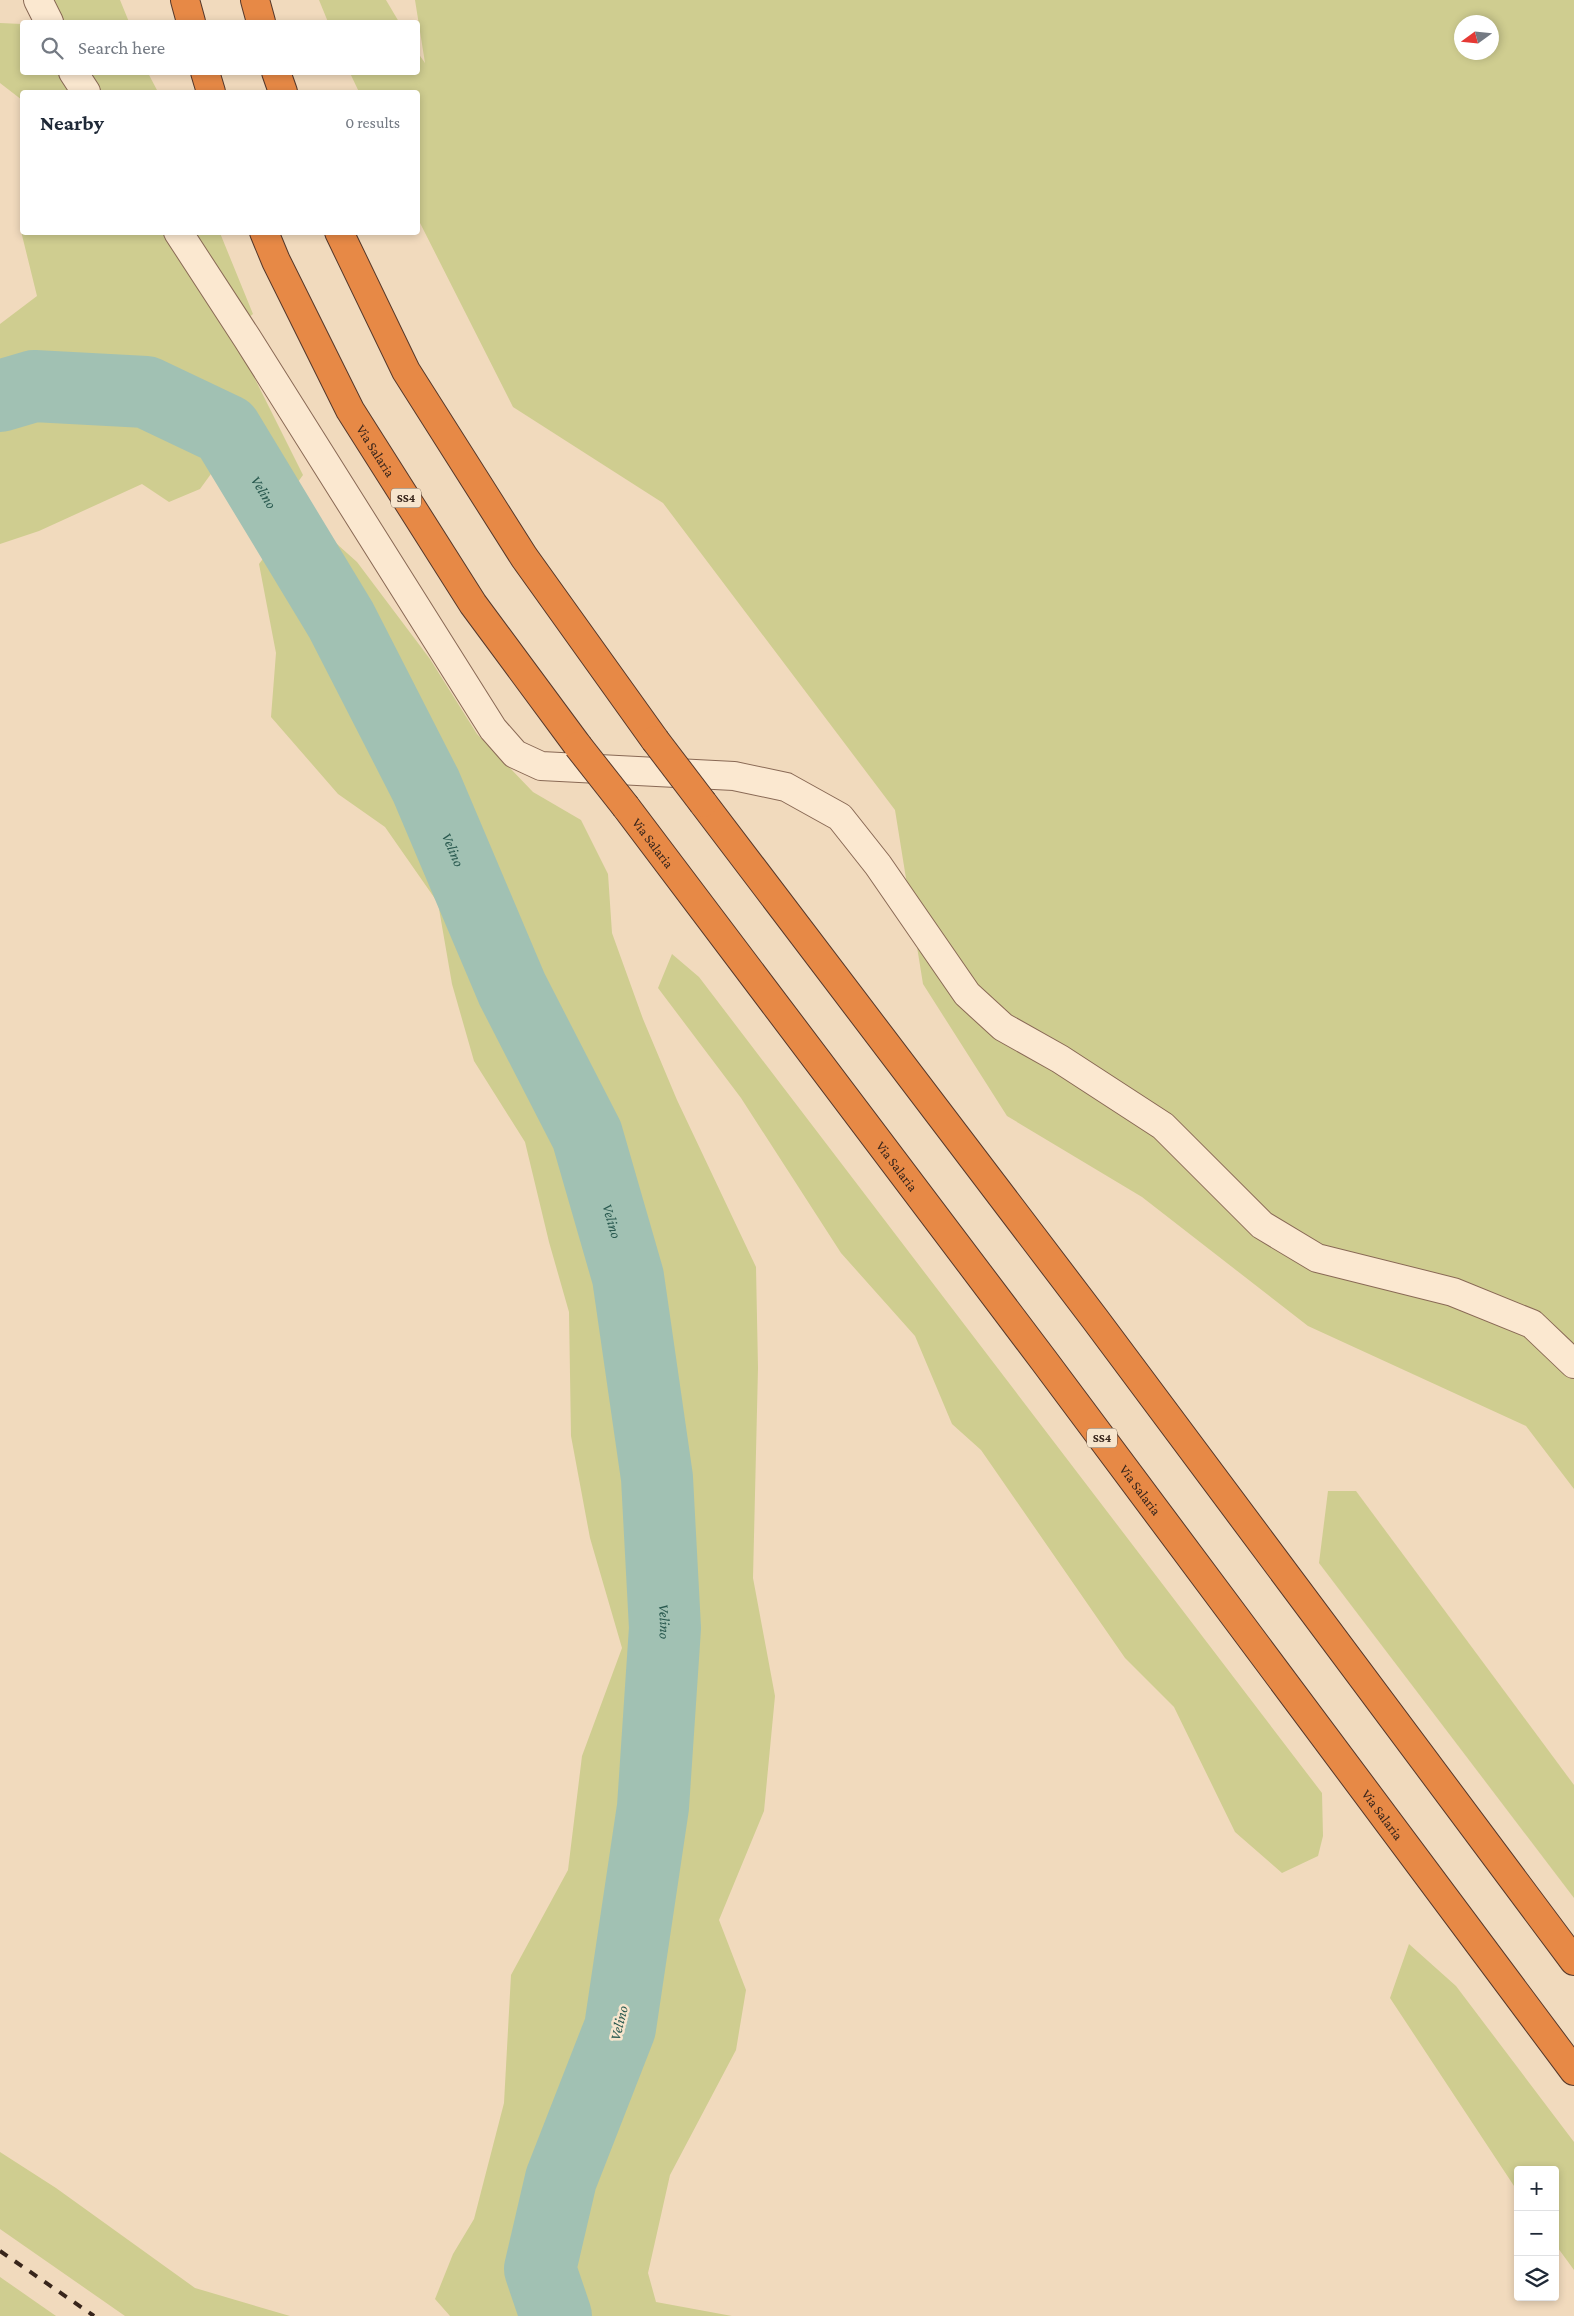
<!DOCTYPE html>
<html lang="en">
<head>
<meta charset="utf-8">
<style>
	:root { --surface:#fff; --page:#f6f6f7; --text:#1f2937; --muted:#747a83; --line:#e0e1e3 }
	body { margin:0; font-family:"Crimson Pro",serif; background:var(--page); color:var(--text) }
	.controls { position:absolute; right:15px; bottom:15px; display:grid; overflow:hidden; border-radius:5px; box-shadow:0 2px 8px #0003 }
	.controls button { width:45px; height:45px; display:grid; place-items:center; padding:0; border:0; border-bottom:1px solid var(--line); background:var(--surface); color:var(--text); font:25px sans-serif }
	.compass { position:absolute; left:1454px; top:15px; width:45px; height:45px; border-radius:50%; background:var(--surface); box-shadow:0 2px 8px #0003; rotate:255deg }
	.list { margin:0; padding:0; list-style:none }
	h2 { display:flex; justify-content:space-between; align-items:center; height:65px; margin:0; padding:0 20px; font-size:21px }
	h2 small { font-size:16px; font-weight:400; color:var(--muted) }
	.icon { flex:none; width:28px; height:28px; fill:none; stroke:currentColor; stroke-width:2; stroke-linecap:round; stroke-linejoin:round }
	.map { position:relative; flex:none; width:1574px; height:2316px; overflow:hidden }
	.search { position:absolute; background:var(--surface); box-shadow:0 2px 8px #0003; left:20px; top:20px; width:400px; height:55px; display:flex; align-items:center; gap:12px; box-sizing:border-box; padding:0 18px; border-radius:5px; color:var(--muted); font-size:19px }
	.panel { position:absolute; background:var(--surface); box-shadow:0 2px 8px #0003; left:20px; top:90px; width:400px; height:145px; border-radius:5px }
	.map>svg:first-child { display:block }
</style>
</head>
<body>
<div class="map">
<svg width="1574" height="2316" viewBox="0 0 1574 2316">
	<rect width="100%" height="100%" fill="#f1dabd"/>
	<g fill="#cfcd90" fill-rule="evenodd">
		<path d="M 35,0 L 120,0 L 129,22 L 33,22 Z"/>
		<path d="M 319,0 L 386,0 L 399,22 L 328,22 Z"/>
		<path d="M 415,0 L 1574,0 L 1574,1489 L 1526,1426 L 1308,1326 L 1142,1197 L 1007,1116 L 923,984 L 895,810 L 663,503 L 513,407 L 418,219 L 418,92 L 359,92 L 350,73 L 418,72 L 418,53 L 425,63 ZM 1462,22 L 1492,22 L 1492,52 L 1462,52 Z"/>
		<path d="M 0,23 L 22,24 L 22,72 L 148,73 L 158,92 L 22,92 L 22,100 L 0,83 Z"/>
		<path d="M 22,225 L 22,232 L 220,233 L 253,314 L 231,331 L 303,475 L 290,493 L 245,482 L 224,456 L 200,489 L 169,502 L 142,484 L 39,531 L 0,544 L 0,324 L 37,296 L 20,227 Z"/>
		<path d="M 299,510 L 357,562 L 430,659 L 477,734 L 533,792 L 581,820 L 608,874 L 612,933 L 643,1019 L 677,1100 L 756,1267 L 758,1368 L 753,1578 L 775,1696 L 764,1811 L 719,1920 L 746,1990 L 736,2050 L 670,2175 L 648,2273 L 656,2302 L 732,2316 L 450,2316 L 435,2299 L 453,2254 L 474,2219 L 504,2103 L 511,1975 L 568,1870 L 582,1756 L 622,1648 L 590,1538 L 571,1436 L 569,1312 L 549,1242 L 525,1142 L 474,1061 L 452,984 L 438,903 L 385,827 L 338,794 L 271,717 L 276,653 L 259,564 Z"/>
		<path d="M 672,954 L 699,977 L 1322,1793 L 1323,1836 L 1318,1856 L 1282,1873 L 1235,1832 L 1174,1707 L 1125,1658 L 981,1450 L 952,1424 L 915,1336 L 841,1253 L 741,1098 L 658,988 Z"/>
		<path d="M 1328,1491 L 1356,1491 L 1574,1785 L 1574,1898 L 1319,1563 Z"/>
		<path d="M 1409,1944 L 1456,1986 L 1574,2142 L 1574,2270 L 1555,2244 L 1555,2170 L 1518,2170 L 1518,2192 L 1390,1998 Z"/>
		<path d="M 0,2152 L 56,2188 L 195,2288 L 290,2316 L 125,2316 L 0,2229 Z"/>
		<path d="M 0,2277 L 56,2316 L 0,2316 Z"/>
	</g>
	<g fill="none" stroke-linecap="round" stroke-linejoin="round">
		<path stroke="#a1c1b3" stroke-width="72" id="s1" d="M 0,396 L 34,386 L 146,392 L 226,430 L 341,620 L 426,786 L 512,989 L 587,1135 L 628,1277 L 657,1478 L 665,1628 L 653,1807 L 620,2028 L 561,2179 L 540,2269 L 556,2316"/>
		<g stroke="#896955" stroke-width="30">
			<g id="street">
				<path d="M 38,0 L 49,22"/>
				<path d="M 73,72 L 86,92"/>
				<path d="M 178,232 L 247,338 L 493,729 L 515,754 L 541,766 L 734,776 L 786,787 L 840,817 L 878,865 L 967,994 L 1003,1027 L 1060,1059 L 1163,1126 L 1262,1225 L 1317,1258 L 1453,1292 L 1532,1324 L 1574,1364"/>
			</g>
		</g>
		<g stroke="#56382a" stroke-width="30">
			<g id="highway">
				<path d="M 185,0 L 191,22"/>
				<path d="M 255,0 L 261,22"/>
				<path d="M 205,72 L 211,92"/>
				<path d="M 276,72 L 283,92"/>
				<path id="s2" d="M 264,232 L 276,261 L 350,410 L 473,604 L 578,746"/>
				<path d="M 339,232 L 406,371 L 524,557 L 655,740"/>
				<path d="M 703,803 L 1095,1319 L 1574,1961"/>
				<path id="s3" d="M 626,807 L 1045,1362 L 1574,2071"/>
			</g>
		</g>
		<use href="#street" stroke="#fbe8d0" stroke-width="28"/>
		<use href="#highway" stroke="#e78946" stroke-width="28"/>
		<path stroke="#38251b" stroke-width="4" stroke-dasharray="9 9" stroke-linecap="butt" d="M 0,2251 L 94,2316"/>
		<g stroke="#56382a" stroke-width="30" stroke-linecap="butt">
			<g id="highway-bridge">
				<path d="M 655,740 L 703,803"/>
				<path d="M 578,746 L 626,807"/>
			</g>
		</g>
		<use href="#highway-bridge" stroke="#e78946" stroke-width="28"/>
	</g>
	<g text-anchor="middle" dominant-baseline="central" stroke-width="5" stroke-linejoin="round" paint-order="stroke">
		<g fill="#f7e5cd" stroke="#715f50" stroke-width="1">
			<rect x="391" y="488.5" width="30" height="19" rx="4"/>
			<rect x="1087" y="1428.5" width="30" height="19" rx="4"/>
		</g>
		<g font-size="12" font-weight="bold" fill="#38251b">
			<text x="406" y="498">SS4</text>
			<text x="1102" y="1438">SS4</text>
		</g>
		<g font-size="14" fill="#38251b" stroke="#f7e5cd">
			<text stroke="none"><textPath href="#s2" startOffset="246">Via Salaria</textPath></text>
			<text stroke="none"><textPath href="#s3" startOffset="45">Via Salaria</textPath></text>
			<text stroke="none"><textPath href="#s3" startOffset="450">Via Salaria</textPath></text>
			<text stroke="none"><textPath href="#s3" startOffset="855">Via Salaria</textPath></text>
			<text stroke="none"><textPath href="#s3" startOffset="1260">Via Salaria</textPath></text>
		</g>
		<g font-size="15" font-style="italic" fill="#29594f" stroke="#f7e5cd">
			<text stroke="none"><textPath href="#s1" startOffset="309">Velino</textPath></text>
			<text stroke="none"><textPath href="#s1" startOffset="714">Velino</textPath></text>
			<text stroke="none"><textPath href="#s1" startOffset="1119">Velino</textPath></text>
			<text stroke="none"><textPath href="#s1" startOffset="1524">Velino</textPath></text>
			<text transform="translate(619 2023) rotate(-76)">Velino</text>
		</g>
	</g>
</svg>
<div class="controls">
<button>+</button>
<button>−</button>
<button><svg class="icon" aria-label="layers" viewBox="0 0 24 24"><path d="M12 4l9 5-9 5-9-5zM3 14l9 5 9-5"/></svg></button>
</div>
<svg class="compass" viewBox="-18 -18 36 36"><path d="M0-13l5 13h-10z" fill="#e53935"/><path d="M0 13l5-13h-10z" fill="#747a83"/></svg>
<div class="search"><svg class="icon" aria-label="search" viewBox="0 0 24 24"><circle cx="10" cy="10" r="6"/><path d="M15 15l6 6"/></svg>Search here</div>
<section class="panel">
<h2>Nearby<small>0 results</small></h2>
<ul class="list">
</ul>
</section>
</div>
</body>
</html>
